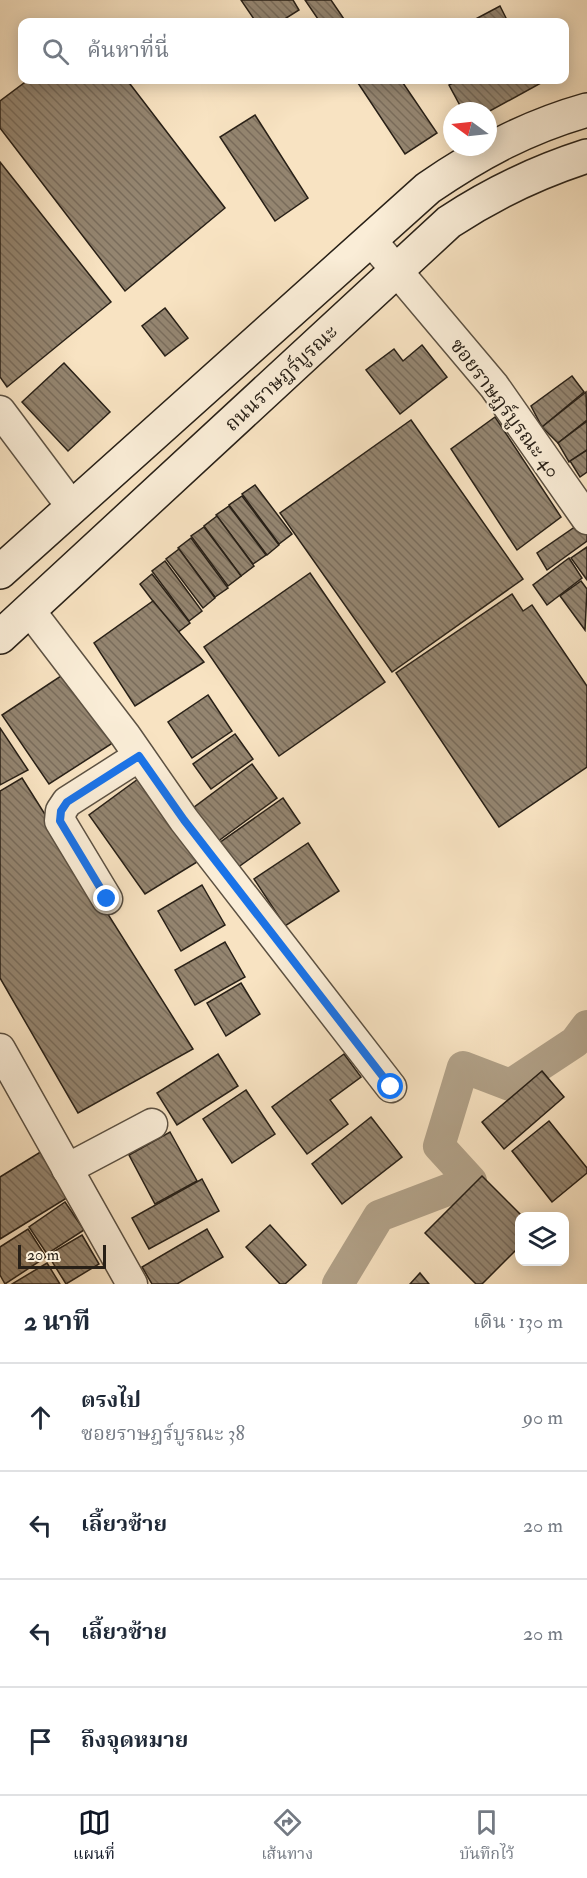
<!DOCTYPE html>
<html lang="th">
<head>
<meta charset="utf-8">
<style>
	:root { --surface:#fff; --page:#f2f2f3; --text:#1f2937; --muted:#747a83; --line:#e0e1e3; --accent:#111827 }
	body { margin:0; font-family:"IM FELL Double Pica","Noto Serif Thai",serif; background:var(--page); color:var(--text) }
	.controls { position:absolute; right:18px; bottom:18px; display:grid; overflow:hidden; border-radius:12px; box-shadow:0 3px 15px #0003 }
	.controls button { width:54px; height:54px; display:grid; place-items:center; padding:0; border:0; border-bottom:2px solid var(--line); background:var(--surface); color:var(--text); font:30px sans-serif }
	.compass { position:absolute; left:443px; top:102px; width:54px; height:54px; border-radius:50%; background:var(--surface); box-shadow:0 3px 15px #0003; rotate:285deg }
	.scale { position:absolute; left:18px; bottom:15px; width:88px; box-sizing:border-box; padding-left:6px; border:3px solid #282017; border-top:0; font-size:16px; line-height:21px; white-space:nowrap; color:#282017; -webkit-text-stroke:4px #faedd7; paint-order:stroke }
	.stop { position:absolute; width:18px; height:18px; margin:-14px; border:4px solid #1a73e8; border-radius:50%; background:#fff }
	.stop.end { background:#1a73e8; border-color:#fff; box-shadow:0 2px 6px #0008 }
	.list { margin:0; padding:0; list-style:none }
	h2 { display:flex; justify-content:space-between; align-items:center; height:78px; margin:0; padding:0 24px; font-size:26px }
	h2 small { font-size:20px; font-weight:400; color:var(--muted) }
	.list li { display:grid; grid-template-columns:39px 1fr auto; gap:18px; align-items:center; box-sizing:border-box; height:108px; padding:0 24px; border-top:2px solid var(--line) }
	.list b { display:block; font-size:22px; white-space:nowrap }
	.list p { margin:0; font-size:20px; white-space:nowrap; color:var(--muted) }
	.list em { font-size:20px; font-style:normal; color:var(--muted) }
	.icon { flex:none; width:33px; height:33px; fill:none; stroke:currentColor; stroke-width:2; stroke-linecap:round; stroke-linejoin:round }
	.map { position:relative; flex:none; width:587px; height:1284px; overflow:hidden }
	.search { position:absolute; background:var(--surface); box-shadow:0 3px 15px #0003; left:18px; right:18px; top:18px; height:66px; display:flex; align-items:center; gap:15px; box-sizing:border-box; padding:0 21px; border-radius:12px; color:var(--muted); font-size:22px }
	.sheet { height:510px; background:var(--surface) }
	nav { display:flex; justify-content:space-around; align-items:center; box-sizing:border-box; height:84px; border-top:2px solid var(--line); background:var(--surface); font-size:16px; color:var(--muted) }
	nav a { display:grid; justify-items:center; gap:3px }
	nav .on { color:var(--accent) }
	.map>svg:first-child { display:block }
</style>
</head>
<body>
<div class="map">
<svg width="587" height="1284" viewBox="0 0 587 1284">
	<defs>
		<pattern id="building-back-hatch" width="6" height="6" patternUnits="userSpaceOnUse" patternTransform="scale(1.5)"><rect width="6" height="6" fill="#948570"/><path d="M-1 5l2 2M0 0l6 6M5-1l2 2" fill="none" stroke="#796c5b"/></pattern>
	</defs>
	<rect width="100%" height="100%" fill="#f8e3c2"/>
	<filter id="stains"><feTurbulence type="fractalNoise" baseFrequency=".00333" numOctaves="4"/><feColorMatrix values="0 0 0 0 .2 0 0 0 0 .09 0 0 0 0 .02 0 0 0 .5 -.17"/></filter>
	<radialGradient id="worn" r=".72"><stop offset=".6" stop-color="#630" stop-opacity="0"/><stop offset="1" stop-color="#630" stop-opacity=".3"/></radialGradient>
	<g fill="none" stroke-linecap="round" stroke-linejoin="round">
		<path stroke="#b1a188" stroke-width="32" d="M 338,1284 L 379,1216 L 471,1181 L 439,1146 L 463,1067 L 510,1085 L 575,1042 L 587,1026"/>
	</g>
	<g fill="url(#building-back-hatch)" stroke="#282017" stroke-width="1.5">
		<path d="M 241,0 L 293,0 L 299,10 L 280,22 L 256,22 Z"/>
		<path d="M 305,0 L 331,0 L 346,22 L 320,22 Z"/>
		<path d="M 500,6 L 508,22 L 470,22 Z"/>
		<path d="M 28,80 L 127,80 L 225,208 L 125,291 L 0,128 L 0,101 Z"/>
		<path d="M 356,80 L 401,80 L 437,133 L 405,154 Z"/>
		<path d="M 459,80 L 539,80 L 541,83 L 488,112 L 463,111 L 449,85 Z"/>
		<path d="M 255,115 L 308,198 L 275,221 L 220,137 Z"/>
		<path d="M 0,162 L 111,302 L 7,387 L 0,377 Z"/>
		<path d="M 165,308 L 188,338 L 165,356 L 142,326 Z"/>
		<path d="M 422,345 L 447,377 L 400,414 L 366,370 L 394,349 L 403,361 Z"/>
		<path d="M 64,363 L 110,412 L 68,451 L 22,402 Z"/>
		<path d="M 572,376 L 584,392 L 542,427 L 531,406 Z"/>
		<path d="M 586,392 L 587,420 L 558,443 L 542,427 Z"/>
		<path d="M 495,417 L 561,517 L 517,550 L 451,449 Z"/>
		<path d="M 411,420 L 523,579 L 392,672 L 280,513 Z"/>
		<path d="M 587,421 L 587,450 L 569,462 L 558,443 Z"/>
		<path d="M 587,450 L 587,472 L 580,477 L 570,461 Z"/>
		<path d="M 255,485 L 292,534 L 279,544 L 242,494 Z"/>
		<path d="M 242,496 L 279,545 L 267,555 L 229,505 Z"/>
		<path d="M 229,506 L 266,555 L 253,564 L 216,515 Z"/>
		<path d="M 217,516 L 254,566 L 241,576 L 204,526 Z"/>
		<path d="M 582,522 L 587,528 L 587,541 L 547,570 L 537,553 Z"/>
		<path d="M 204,527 L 241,576 L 228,586 L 191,536 Z"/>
		<path d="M 191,538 L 228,588 L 215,597 L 178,548 Z"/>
		<path d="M 587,547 L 587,580 L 571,558 Z"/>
		<path d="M 179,549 L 215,598 L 203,608 L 166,559 Z"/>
		<path d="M 569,558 L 582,578 L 547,605 L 533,585 Z"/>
		<path d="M 165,561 L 202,611 L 189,621 L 152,571 Z"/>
		<path d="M 310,573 L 385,682 L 279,756 L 204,647 Z"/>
		<path d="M 152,574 L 190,623 L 177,633 L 140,584 Z"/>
		<path d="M 581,581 L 587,589 L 585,630 L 560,596 Z"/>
		<path d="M 512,594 L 523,611 L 532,605 L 587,686 L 587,767 L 499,827 L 396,673 Z"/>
		<path d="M 153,601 L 204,662 L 135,706 L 94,643 Z"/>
		<path d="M 73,668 L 125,735 L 49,784 L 2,715 Z"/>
		<path d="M 208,695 L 232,731 L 192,758 L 168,722 Z"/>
		<path d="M 0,728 L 28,770 L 0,785 Z"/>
		<path d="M 235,734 L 253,759 L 211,789 L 193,764 Z"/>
		<path d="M 252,764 L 277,798 L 217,842 L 193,808 Z"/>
		<path d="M 149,771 L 210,854 L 145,894 L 89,815 Z"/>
		<path d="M 22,778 L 193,1049 L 78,1113 L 0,978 L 0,791 Z"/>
		<path d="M 283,798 L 300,823 L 230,873 L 212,848 Z"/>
		<path d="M 308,843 L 339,891 L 285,926 L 254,879 Z"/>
		<path d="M 202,885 L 225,925 L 181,951 L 158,911 Z"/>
		<path d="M 225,942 L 245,977 L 195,1005 L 175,970 Z"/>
		<path d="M 241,983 L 260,1014 L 226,1036 L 207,1003 Z"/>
		<path d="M 218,1054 L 238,1086 L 177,1125 L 157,1093 Z"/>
		<path d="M 344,1054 L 361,1077 L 330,1100 L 348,1124 L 307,1154 L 272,1107 Z"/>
		<path d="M 542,1071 L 564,1097 L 504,1149 L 482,1122 Z"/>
		<path d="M 246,1090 L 275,1134 L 232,1163 L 203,1119 Z"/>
		<path d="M 371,1117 L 402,1157 L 342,1204 L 312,1164 Z"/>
		<path d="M 549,1121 L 587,1168 L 587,1173 L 552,1202 L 512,1151 Z"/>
		<path d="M 170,1132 L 197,1181 L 155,1204 L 129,1155 Z"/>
		<path d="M 42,1151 L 70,1196 L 0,1239 L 0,1177 Z"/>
		<path d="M 482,1176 L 522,1216 L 520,1216 L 520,1246 L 482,1284 L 476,1284 L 425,1233 Z"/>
		<path d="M 202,1179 L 219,1211 L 149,1249 L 132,1218 Z"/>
		<path d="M 65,1202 L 84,1230 L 47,1254 L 29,1227 Z"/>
		<path d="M 270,1225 L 306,1265 L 285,1284 L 280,1284 L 246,1247 Z"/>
		<path d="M 28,1229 L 46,1257 L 5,1284 L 0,1275 L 0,1247 Z"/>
		<path d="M 207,1229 L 223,1257 L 177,1284 L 152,1284 L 142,1267 Z"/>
		<path d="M 82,1235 L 99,1264 L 66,1284 L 48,1255 Z"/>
		<path d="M 47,1263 L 60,1284 L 12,1284 Z"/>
		<path d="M 420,1273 L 429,1284 L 410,1284 Z"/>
	</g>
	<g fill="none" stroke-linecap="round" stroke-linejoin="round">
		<g stroke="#5c5142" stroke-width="33">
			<g id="minor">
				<path d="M 370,239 L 494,386 L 587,519"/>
				<path d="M 0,411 L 72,507"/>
				<path d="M 30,611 L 125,735 L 184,820 L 391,1087"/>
				<path d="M 107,899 L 60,821 L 61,811 L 67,802 L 139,756"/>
				<path d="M 0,1049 L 132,1284"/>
				<path d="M 67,1169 L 152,1124"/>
			</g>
		</g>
		<g stroke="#282017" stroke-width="36">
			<g id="secondary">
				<path d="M 0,572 L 428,188 C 479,153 527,127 587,110"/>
				<path d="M 0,637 L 449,222 C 493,193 537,172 587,156"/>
			</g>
		</g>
		<use href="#minor" stroke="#faedd7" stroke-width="30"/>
		<use href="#secondary" stroke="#faedd7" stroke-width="33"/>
	</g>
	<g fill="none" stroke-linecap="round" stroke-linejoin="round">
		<path stroke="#1a73e8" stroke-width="8" d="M 107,899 L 60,821 L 61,811 L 67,802 L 139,756 L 184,820 L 391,1087"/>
	</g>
	<g text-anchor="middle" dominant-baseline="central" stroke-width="5" stroke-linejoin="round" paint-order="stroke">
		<g font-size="20" fill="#282017" stroke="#faedd7">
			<text transform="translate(281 378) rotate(-43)">ถนนราษฎร์บูรณะ</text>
			<text transform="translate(505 408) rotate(53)">ซอยราษฎร์บูรณะ 40</text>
		</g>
	</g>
	<rect width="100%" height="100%" filter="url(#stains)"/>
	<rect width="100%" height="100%" fill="url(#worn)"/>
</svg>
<div class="controls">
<button><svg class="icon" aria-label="layers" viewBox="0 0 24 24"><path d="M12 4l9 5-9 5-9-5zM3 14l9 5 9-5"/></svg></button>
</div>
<svg class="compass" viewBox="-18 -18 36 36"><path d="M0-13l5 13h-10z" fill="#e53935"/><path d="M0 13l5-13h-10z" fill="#747a83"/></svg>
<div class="scale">20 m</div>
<div class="stop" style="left:391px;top:1087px"></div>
<div class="stop end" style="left:107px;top:899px"></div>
<div class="search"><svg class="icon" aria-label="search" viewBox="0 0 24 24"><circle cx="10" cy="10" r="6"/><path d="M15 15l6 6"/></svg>ค้นหาที่นี่</div>
</div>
<section class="sheet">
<h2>2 นาที<small>เดิน · 130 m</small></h2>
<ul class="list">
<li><svg class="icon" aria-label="ahead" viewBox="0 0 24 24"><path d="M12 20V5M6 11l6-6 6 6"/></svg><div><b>ตรงไป</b><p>ซอยราษฎร์บูรณะ 38</p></div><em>90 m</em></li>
<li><svg class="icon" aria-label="left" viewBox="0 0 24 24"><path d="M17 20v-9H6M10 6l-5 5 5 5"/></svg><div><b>เลี้ยวซ้าย</b></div><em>20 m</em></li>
<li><svg class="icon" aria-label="left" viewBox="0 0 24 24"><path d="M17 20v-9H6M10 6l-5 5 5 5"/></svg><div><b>เลี้ยวซ้าย</b></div><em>20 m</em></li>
<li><svg class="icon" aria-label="arrive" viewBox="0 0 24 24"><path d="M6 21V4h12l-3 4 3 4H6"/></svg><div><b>ถึงจุดหมาย</b></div></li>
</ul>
</section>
<nav>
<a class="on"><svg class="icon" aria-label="map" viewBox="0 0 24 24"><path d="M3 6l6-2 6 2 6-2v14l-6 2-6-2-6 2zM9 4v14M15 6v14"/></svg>แผนที่</a>
<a><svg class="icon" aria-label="directions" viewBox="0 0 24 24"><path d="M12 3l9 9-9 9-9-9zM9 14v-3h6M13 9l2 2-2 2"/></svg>เส้นทาง</a>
<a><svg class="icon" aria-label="saved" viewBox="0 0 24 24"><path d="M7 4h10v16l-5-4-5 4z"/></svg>บันทึกไว้</a>
</nav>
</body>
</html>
